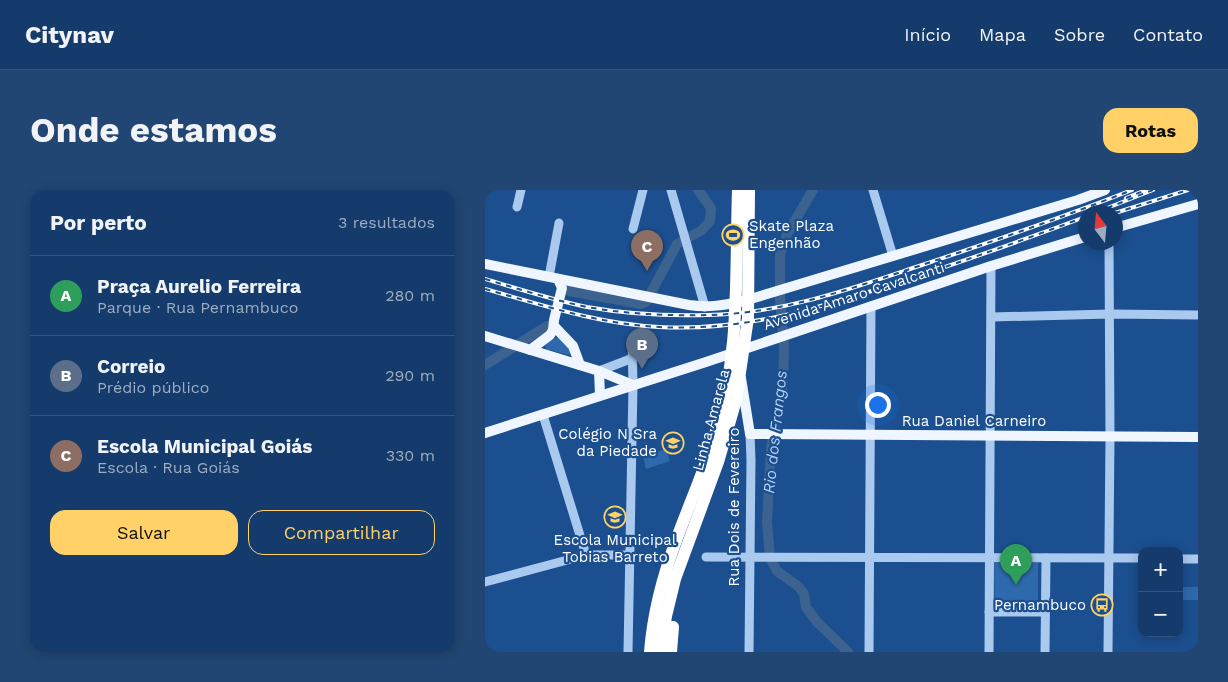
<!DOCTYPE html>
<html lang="pt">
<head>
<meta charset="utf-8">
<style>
	:root { --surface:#143b6b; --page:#214673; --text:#f1f3f6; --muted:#9dadc1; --line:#33557e; --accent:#ffd166 }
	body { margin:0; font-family:"Work Sans",sans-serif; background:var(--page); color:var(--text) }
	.controls { position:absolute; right:15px; bottom:15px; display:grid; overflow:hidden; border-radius:10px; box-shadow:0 2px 12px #0003 }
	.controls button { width:45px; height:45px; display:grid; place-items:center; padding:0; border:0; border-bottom:1px solid var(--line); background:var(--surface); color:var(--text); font:25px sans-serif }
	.compass { position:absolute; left:593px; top:15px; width:45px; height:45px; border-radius:50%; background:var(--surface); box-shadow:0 2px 12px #0003; rotate:344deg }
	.you { position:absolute; left:392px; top:214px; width:18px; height:18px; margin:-12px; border:4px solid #fff; border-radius:50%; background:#1a73e8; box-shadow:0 0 0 8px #1a73e833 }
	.badge { display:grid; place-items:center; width:32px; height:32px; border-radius:50%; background:var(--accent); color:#fff; font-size:16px; font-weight:700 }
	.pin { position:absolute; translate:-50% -41px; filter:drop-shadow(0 1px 2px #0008) }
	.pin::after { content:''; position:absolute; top:26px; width:18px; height:15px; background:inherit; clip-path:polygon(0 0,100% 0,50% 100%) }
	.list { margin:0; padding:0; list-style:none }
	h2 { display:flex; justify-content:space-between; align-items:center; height:65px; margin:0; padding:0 20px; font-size:21px }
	h2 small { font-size:16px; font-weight:400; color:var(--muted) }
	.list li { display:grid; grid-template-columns:32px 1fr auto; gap:15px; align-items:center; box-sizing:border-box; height:80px; padding:0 20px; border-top:1px solid var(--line) }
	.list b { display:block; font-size:19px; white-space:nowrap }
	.list p { margin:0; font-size:16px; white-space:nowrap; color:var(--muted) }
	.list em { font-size:16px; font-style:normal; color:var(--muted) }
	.actions { display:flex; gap:10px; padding:15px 20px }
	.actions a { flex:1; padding:11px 0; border:1px solid var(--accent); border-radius:15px; text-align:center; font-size:18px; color:var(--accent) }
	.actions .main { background:var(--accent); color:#111 }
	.map { position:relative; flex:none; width:713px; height:462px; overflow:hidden; border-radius:15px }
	header { display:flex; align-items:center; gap:30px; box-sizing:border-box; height:70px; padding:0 25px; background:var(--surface); border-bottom:1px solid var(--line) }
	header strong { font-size:24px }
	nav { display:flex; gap:28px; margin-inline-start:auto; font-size:18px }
	.intro { display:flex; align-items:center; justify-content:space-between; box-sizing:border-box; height:120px; padding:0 30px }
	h1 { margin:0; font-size:35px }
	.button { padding:12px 22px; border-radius:15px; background:var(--accent); color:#111; font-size:18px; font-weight:700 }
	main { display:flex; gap:30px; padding:0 30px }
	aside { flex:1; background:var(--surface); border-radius:15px; box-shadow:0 2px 12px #0003 }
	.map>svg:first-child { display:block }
</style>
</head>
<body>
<header>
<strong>Citynav</strong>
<nav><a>Início</a><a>Mapa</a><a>Sobre</a><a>Contato</a></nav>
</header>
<div class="intro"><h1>Onde estamos</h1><a class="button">Rotas</a></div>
<main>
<aside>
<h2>Por perto<small>3 resultados</small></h2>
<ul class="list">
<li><span class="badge" style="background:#2e9e5b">A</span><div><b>Praça Aurelio Ferreira</b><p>Parque · Rua Pernambuco</p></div><em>280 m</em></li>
<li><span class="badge" style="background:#5c6f8a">B</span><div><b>Correio</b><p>Prédio público</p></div><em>290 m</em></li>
<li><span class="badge" style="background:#8d6e63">C</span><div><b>Escola Municipal Goiás</b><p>Escola · Rua Goiás</p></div><em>330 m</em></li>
</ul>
<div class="actions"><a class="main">Salvar</a><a>Compartilhar</a></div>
</aside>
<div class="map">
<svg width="713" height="462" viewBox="0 0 713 462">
	<rect width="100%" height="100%" fill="#1b4f8f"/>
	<g fill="#2e69ad">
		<path d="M 73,147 L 86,161 L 85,164 L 83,165 L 61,159 L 60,156 L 64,151 Z"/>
		<path d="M 181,259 L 185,271 L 161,279 L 158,266 Z"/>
		<path d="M 509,373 L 553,373 L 553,416 L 510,417 Z"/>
		<rect x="694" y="397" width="19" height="13"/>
	</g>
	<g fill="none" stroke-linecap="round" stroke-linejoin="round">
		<g stroke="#3c6290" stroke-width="10">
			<path d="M 328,0 L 302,44 L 295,65 L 295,109 L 299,157 L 298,193 L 286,258 L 282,332 L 285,368 L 292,381 L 314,397 L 319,404 L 321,417 L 332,432 L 363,462"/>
			<path d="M 84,101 L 156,114 L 161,112 L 192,54 L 217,40 L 225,31 L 226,18 L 213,0"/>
			<path d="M 0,175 L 62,136"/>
		</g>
		<g stroke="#a9c9ee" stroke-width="9">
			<path d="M 186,0 L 220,117"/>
			<path d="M 388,0 L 408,66"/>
			<path d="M 32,17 L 36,0"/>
			<path d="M 148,39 L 158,0"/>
			<path d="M 64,87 L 74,33"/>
			<path d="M 507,127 L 625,124 L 713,125"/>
			<path d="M 114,181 L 148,168"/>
			<path d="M 58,225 L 101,365"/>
			<path d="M 221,367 L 657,368"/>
			<path d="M 694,369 L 713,369"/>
			<path d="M 0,392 L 101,365 L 144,365"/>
			<path d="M 504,422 L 560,422"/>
			<path d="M 143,462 L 148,195 L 147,150"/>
			<path d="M 264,462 L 266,270 L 265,244"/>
			<path d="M 384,462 L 386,116"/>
			<path d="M 504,462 L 506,76"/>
			<path d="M 560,462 L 561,368"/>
			<path d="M 623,462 L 625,247 L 624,52"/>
		</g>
		<g stroke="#f0f6ff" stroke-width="10">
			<path d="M 630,38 L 713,14"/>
			<path d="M 0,74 L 204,115 C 223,118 240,115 259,111 L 593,10 L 620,0"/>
			<path d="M 69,136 L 88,156 L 95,175"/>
			<path d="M 0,146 L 114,181 L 148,195"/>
			<path d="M 45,160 L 65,145 L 68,140 L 69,130 L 77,98 L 73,89"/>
			<path d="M 114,181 L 115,205"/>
			<path d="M 256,188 L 265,244 L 713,247"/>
			<path d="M 0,243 L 221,172 L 506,76 L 600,47"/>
		</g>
		<g stroke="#fff" stroke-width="12">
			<path d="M 165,462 C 168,423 178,385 192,348 C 204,315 219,282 229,248 C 256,164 250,87 253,0"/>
			<path d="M 176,462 L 181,426 L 190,389 L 233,272 L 251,210 L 263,128 L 264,0"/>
			<path d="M 186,462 L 188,437"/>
		</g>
		<g stroke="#fff" stroke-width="4">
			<g id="rail">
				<path d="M 641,8 L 661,0"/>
				<path d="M 612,22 L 668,0"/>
				<path d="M 630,23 L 703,0"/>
				<path d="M 0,89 C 34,99 68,110 102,117 C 141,124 183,126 222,125 C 295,124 362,100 431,77 C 503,53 576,28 647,0"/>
				<path d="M 0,99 C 57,115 114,134 174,137 C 260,142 341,116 421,90 C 482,70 541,49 600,27"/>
			</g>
		</g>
		<use href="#rail" stroke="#1b4f8f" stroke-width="2" stroke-dasharray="5.5" stroke-linecap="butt"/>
	</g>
	<defs>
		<g id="stadium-ring" transform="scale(1.125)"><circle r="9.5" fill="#1b4f8f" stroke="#ffd166" stroke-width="1.5"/><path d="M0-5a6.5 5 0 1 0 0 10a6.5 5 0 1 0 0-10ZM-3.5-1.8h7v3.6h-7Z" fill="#ffd166"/></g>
		<g id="school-ring" transform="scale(1.125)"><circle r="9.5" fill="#1b4f8f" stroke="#ffd166" stroke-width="1.5"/><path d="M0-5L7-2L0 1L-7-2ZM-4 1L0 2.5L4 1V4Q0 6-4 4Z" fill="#ffd166"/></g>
		<g id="bus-ring" transform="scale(1.125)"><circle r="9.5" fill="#1b4f8f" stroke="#ffd166" stroke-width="1.5"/><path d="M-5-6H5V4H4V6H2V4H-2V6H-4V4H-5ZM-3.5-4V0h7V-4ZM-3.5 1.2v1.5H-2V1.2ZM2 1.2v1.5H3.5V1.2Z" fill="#ffd166"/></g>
	</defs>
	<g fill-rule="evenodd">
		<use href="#stadium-ring" x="248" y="45"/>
		<use href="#school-ring" x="188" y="253"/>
		<use href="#school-ring" x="130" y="327"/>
		<use href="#bus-ring" x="617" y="415"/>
	</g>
	<g text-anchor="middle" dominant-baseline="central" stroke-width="4.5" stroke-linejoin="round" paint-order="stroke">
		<g font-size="15" fill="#fff" stroke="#1b4f8f" text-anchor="end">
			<text x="264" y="36" text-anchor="start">Skate Plaza<tspan x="264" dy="17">Engenhão</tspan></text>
			<text x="172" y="244">Colégio N Sra<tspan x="172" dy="17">da Piedade</tspan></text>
			<text x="130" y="350" text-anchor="middle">Escola Municipal<tspan x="130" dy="17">Tobias Barreto</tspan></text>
			<text x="601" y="415">Pernambuco</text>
		</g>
		<g font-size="15" fill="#fff" stroke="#1b4f8f">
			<text transform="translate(369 106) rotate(-18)">Avenida Amaro Cavalcanti</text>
			<text transform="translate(226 230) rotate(-75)">Linha Amarela</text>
			<text x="489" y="231">Rua Daniel Carneiro</text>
			<text transform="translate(249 317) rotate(-90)">Rua Dois de Fevereiro</text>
		</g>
		<g font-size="16" font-style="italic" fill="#b5d3f5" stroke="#1b4f8f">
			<text transform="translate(290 242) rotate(-84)">Rio dos Frangos</text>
		</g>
	</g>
</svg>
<div class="controls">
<button>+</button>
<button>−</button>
</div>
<svg class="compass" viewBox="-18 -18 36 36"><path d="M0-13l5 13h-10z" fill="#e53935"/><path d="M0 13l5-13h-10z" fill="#9dadc1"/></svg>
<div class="you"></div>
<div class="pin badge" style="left:531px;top:395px;background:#2e9e5b">A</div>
<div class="pin badge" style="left:157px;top:179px;background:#5c6f8a">B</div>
<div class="pin badge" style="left:162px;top:81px;background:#8d6e63">C</div>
</div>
</main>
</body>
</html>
